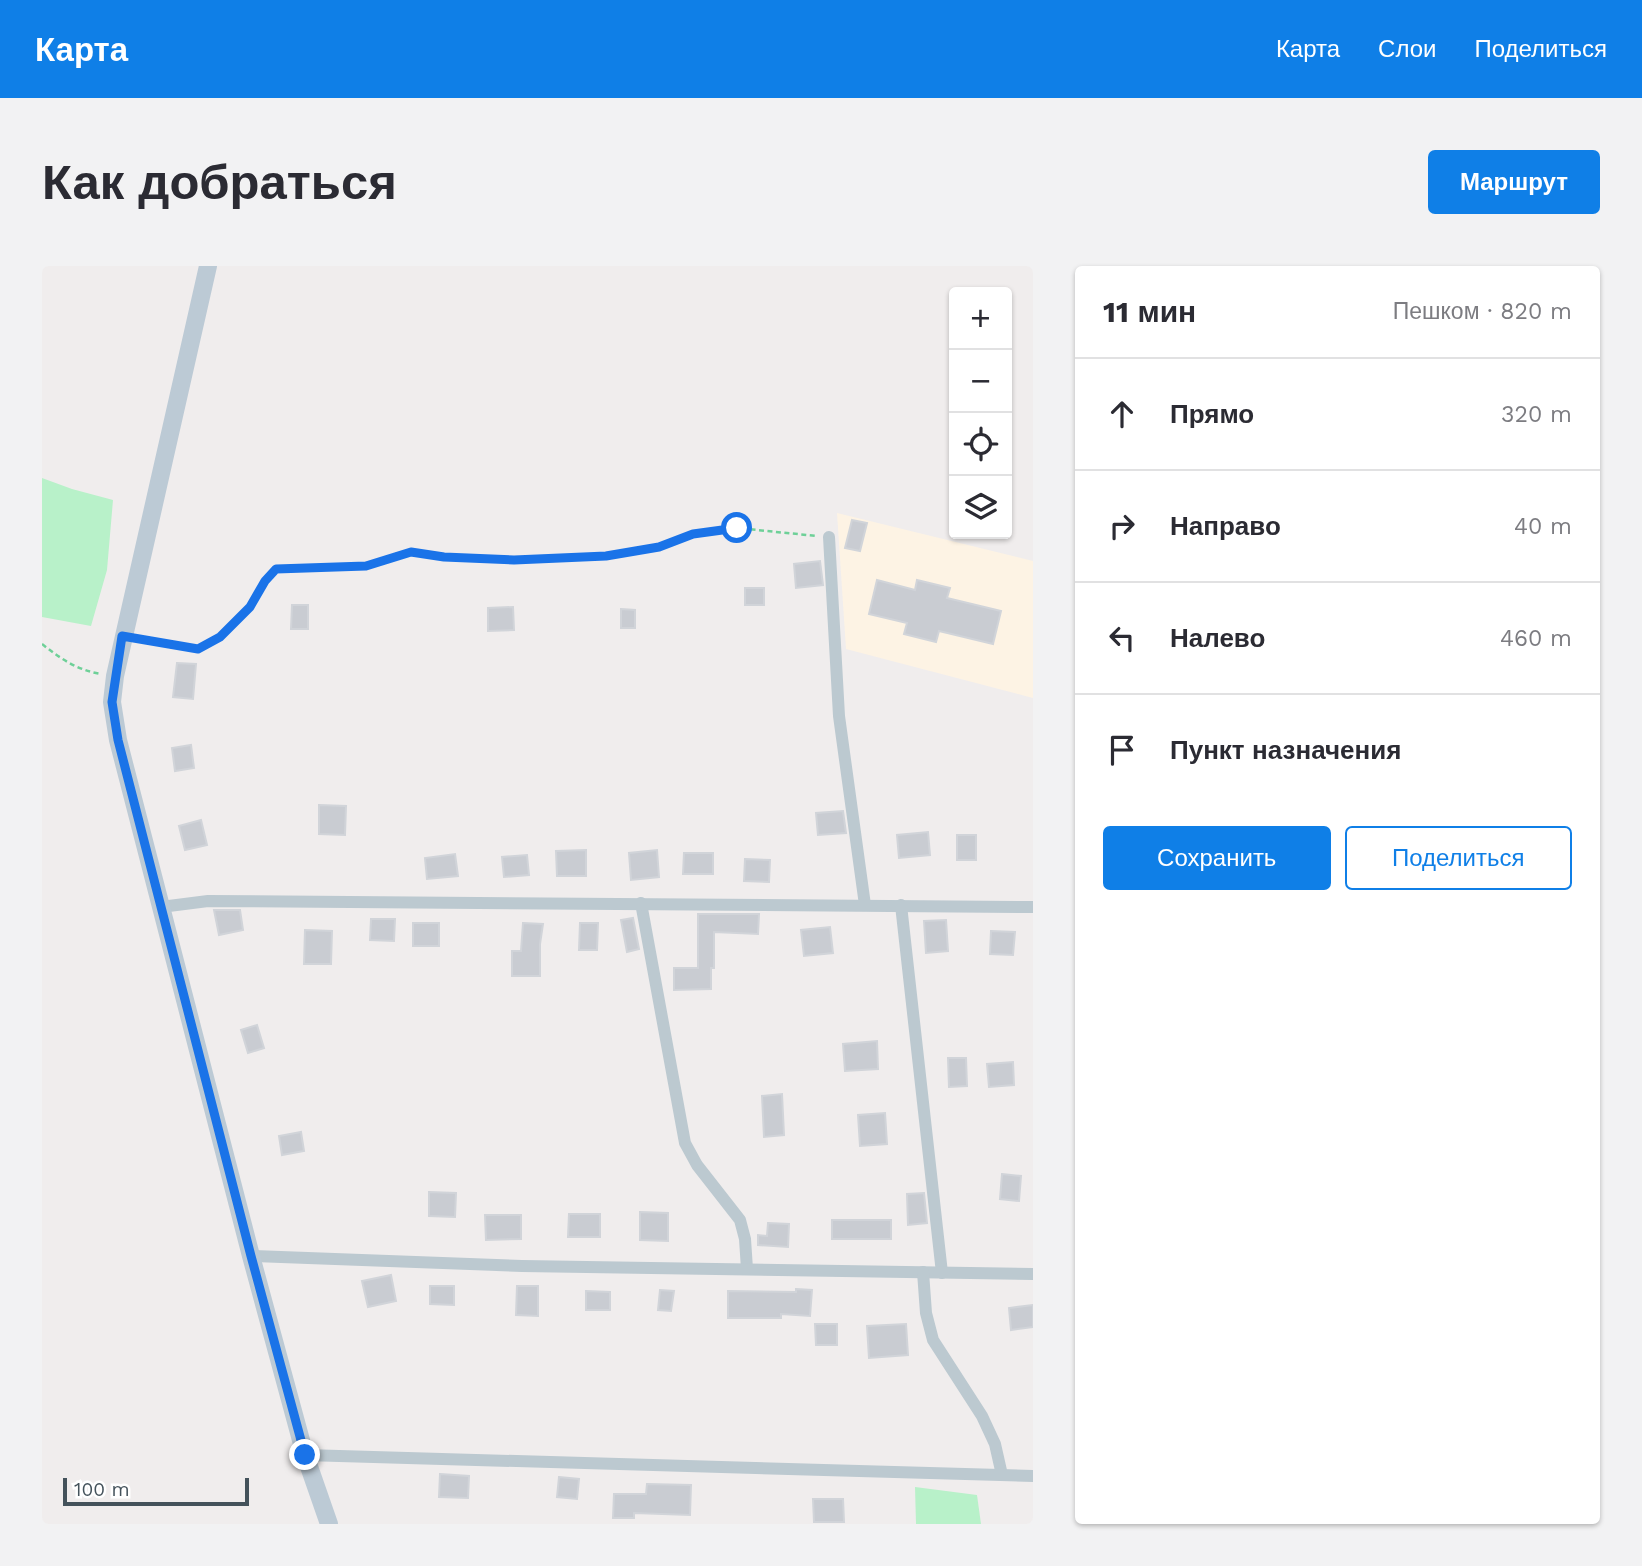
<!DOCTYPE html>
<html lang="ru">
<head>
<meta charset="utf-8">
<style>
	:root { --surface:#fff; --page:#f2f2f3; --text:#2b2b33; --muted:#7c7c81; --line:#e1e1e2; --accent:#0f7fe7 }
	body { margin:0; font-family:"Work Sans",sans-serif; background:var(--page); color:var(--text) }
	.controls { position:absolute; right:21px; top:21px; display:grid; overflow:hidden; border-radius:7px; box-shadow:0 2px 5px #0004 }
	.controls button { width:63px; height:63px; display:grid; place-items:center; padding:0; border:0; border-bottom:2px solid var(--line); background:var(--surface); color:var(--text); font:35px sans-serif }
	.scale { position:absolute; left:21px; bottom:18px; width:186px; box-sizing:border-box; padding-left:7px; border:4px solid #44525b; border-top:0; font-size:19px; line-height:24px; white-space:nowrap; color:#44525b; -webkit-text-stroke:5px #fff; paint-order:stroke }
	.stop { position:absolute; width:21px; height:21px; margin:-16px; border:5px solid #1a73e8; border-radius:50%; background:#fff }
	.stop.end { background:#1a73e8; border-color:#fff; box-shadow:0 2px 7px #0008 }
	.list { margin:0; padding:0; list-style:none }
	h2 { display:flex; justify-content:space-between; align-items:center; height:91px; margin:0; padding:0 28px; font-size:30px }
	h2 small { font-size:23px; font-weight:400; color:var(--muted) }
	.list li { display:grid; grid-template-columns:46px 1fr auto; gap:21px; align-items:center; box-sizing:border-box; height:112px; padding:0 28px; border-top:2px solid var(--line) }
	.list b { display:block; font-size:26px; white-space:nowrap }
	.list em { font-size:23px; font-style:normal; color:var(--muted) }
	.actions { display:flex; gap:14px; padding:21px 28px }
	.actions a { flex:1; padding:16px 0; border:2px solid var(--accent); border-radius:7px; text-align:center; font-size:24px; color:var(--accent) }
	.actions .main { background:var(--accent); color:#fff }
	.icon { flex:none; width:38px; height:38px; fill:none; stroke:currentColor; stroke-width:2; stroke-linecap:round; stroke-linejoin:round }
	.map { position:relative; flex:none; width:991px; height:1258px; overflow:hidden; border-radius:7px }
	header { display:flex; align-items:center; gap:42px; box-sizing:border-box; height:98px; padding:0 35px; background:var(--accent); color:#fff }
	header strong { font-size:33px }
	nav { display:flex; gap:38px; margin-inline-start:auto; font-size:24px }
	.intro { display:flex; align-items:center; justify-content:space-between; box-sizing:border-box; height:168px; padding:0 42px }
	h1 { margin:0; font-size:49px }
	.button { padding:18px 32px; border-radius:7px; background:var(--accent); color:#fff; font-size:24px; font-weight:700 }
	main { display:flex; gap:42px; padding:0 42px }
	aside { flex:1; background:var(--surface); border-radius:7px; box-shadow:0 2px 5px #0004 }
	.map>svg:first-child { display:block }
</style>
</head>
<body>
<header>
<strong>Карта</strong>
<nav><a>Карта</a><a>Слои</a><a>Поделиться</a></nav>
</header>
<div class="intro"><h1>Как добраться</h1><a class="button">Маршрут</a></div>
<main>
<div class="map">
<svg width="991" height="1258" viewBox="0 0 991 1258">
	<rect width="100%" height="100%" fill="#f0eded"/>
	<path fill="#fdf3e4" d="M 795,247 L 991,295 L 991,432 L 804,383 Z"/>
	<g fill="#b8f1c9">
		<path d="M 0,212 L 30,223 L 71,234 L 65,304 L 49,360 L 0,351 Z"/>
		<path d="M 873,1221 L 935,1229 L 939,1258 L 874,1258 Z"/>
	</g>
	<g fill="#c9ccd2" stroke="#d1d4d9" stroke-width="2">
		<path d="M 810,254 L 825,257 L 818,285 L 803,282 Z"/>
		<path d="M 778,295 L 781,319 L 754,322 L 752,298 Z"/>
		<path d="M 835,314 L 873,324 L 875,314 L 908,322 L 905,332 L 959,345 L 951,378 L 897,365 L 894,376 L 862,368 L 865,357 L 827,348 Z"/>
		<rect x="703" y="322" width="19" height="17"/>
		<path d="M 250,339 L 266,339 L 266,363 L 249,363 Z"/>
		<path d="M 471,341 L 472,364 L 446,365 L 446,342 Z"/>
		<path d="M 579,343 L 593,344 L 593,362 L 579,362 Z"/>
		<path d="M 135,397 L 154,398 L 151,433 L 131,431 Z"/>
		<path d="M 149,479 L 152,502 L 133,505 L 130,482 Z"/>
		<path d="M 277,539 L 304,540 L 303,569 L 277,568 Z"/>
		<path d="M 801,545 L 804,567 L 776,569 L 774,547 Z"/>
		<path d="M 159,554 L 165,579 L 143,584 L 137,560 Z"/>
		<path d="M 886,566 L 888,589 L 857,592 L 855,569 Z"/>
		<rect x="915" y="569" width="19" height="25"/>
		<path d="M 544,584 L 544,610 L 515,610 L 514,585 Z"/>
		<path d="M 615,584 L 617,611 L 589,614 L 587,587 Z"/>
		<path d="M 642,587 L 671,587 L 671,608 L 641,608 Z"/>
		<path d="M 413,588 L 416,610 L 385,613 L 383,592 Z"/>
		<path d="M 485,589 L 487,609 L 462,611 L 460,591 Z"/>
		<path d="M 703,593 L 728,594 L 727,616 L 702,615 Z"/>
		<path d="M 172,644 L 198,644 L 201,664 L 177,669 Z"/>
		<path d="M 656,648 L 717,648 L 716,668 L 672,666 L 672,702 L 669,702 L 669,723 L 632,724 L 632,702 L 656,702 Z"/>
		<path d="M 591,652 L 597,683 L 585,686 L 579,654 Z"/>
		<path d="M 329,653 L 353,653 L 352,675 L 328,674 Z"/>
		<path d="M 904,654 L 906,685 L 884,687 L 882,655 Z"/>
		<rect x="371" y="657" width="26" height="23"/>
		<path d="M 481,657 L 501,658 L 498,678 L 498,710 L 470,710 L 470,685 L 479,685 Z"/>
		<path d="M 538,657 L 556,657 L 555,684 L 537,684 Z"/>
		<path d="M 788,661 L 791,687 L 762,690 L 759,664 Z"/>
		<path d="M 263,664 L 290,665 L 289,698 L 262,698 Z"/>
		<path d="M 949,665 L 973,666 L 971,689 L 948,688 Z"/>
		<path d="M 215,759 L 222,782 L 206,787 L 199,764 Z"/>
		<path d="M 835,775 L 836,803 L 803,805 L 801,778 Z"/>
		<path d="M 906,792 L 924,792 L 925,820 L 907,821 Z"/>
		<path d="M 971,796 L 972,819 L 947,821 L 945,798 Z"/>
		<path d="M 740,828 L 742,869 L 722,871 L 720,830 Z"/>
		<path d="M 843,847 L 845,878 L 818,880 L 816,849 Z"/>
		<path d="M 259,866 L 262,885 L 240,889 L 237,870 Z"/>
		<path d="M 960,908 L 979,910 L 977,935 L 958,933 Z"/>
		<path d="M 387,926 L 414,927 L 413,951 L 387,950 Z"/>
		<path d="M 882,927 L 885,957 L 866,959 L 865,928 Z"/>
		<path d="M 598,946 L 626,947 L 626,975 L 598,974 Z"/>
		<path d="M 527,948 L 558,948 L 558,971 L 526,971 Z"/>
		<path d="M 443,949 L 479,949 L 479,973 L 444,974 Z"/>
		<rect x="790" y="954" width="59" height="19"/>
		<path d="M 726,957 L 747,958 L 746,981 L 716,979 L 716,969 L 725,970 Z"/>
		<path d="M 349,1009 L 354,1035 L 326,1041 L 320,1015 Z"/>
		<path d="M 388,1020 L 412,1020 L 412,1039 L 388,1038 Z"/>
		<path d="M 475,1020 L 496,1020 L 496,1050 L 474,1049 Z"/>
		<path d="M 754,1023 L 770,1024 L 768,1050 L 739,1048 L 739,1052 L 686,1052 L 686,1025 L 754,1026 Z"/>
		<path d="M 618,1024 L 632,1025 L 629,1045 L 616,1044 Z"/>
		<path d="M 544,1025 L 568,1026 L 568,1044 L 544,1044 Z"/>
		<path d="M 991,1039 L 991,1061 L 969,1064 L 967,1042 Z"/>
		<path d="M 773,1058 L 795,1058 L 795,1079 L 774,1079 Z"/>
		<path d="M 864,1058 L 866,1089 L 827,1092 L 825,1060 Z"/>
		<path d="M 398,1208 L 427,1210 L 426,1232 L 397,1231 Z"/>
		<path d="M 517,1211 L 537,1213 L 535,1233 L 515,1231 Z"/>
		<path d="M 605,1218 L 649,1219 L 648,1249 L 592,1247 L 592,1252 L 571,1252 L 572,1228 L 604,1228 Z"/>
		<path d="M 771,1233 L 801,1233 L 802,1256 L 772,1256 Z"/>
	</g>
	<g fill="none" stroke-linecap="round" stroke-linejoin="round">
		<g stroke="#6ed098" stroke-width="2.5" stroke-dasharray="5 3.5" stroke-linecap="butt">
			<path d="M 97,373 L 156,383 L 178,371 L 208,341 L 223,315 L 234,303 L 324,300 L 369,286 L 402,291 L 472,294 L 564,290 L 617,281 L 651,268 L 695,262 L 775,270"/>
			<path d="M 0,378 C 19,393 35,404 59,408"/>
		</g>
		<g stroke="#bcc9d0" stroke-width="12">
			<path d="M 787,271 L 797,450 L 823,639"/>
			<path d="M 599,637 L 643,877 L 655,899 L 698,954 L 703,973 L 705,1003"/>
			<path d="M 859,639 L 900,1007"/>
			<path d="M 119,641 L 166,635 L 991,641"/>
			<path d="M 209,990 L 480,1000 L 991,1008"/>
			<path d="M 881,1006 L 884,1047 L 891,1074 L 940,1150 L 953,1178 L 960,1209"/>
			<path d="M 263,1189 L 991,1210"/>
		</g>
		<path stroke="#bccad5" stroke-width="18" d="M 166,0 L 73,410 L 70,436 L 76,474 L 209,990 L 263,1189 L 287,1258"/>
	</g>
	<g fill="none" stroke-linecap="round" stroke-linejoin="round">
		<path stroke="#1a73e8" stroke-width="9" d="M 263,1189 L 209,990 L 76,474 L 70,436 L 80,370 L 156,383 L 178,371 L 208,341 L 223,315 L 234,303 L 324,300 L 369,286 L 402,291 L 472,294 L 564,290 L 617,281 L 651,268 L 695,262"/>
	</g>
</svg>
<div class="controls">
<button>+</button>
<button>−</button>
<button><svg class="icon" aria-label="locate" viewBox="0 0 24 24"><circle cx="12" cy="12" r="6"/><path d="M12 2v4M12 18v4M2 12h4M18 12h4"/></svg></button>
<button><svg class="icon" aria-label="layers" viewBox="0 0 24 24"><path d="M12 4l9 5-9 5-9-5zM3 14l9 5 9-5"/></svg></button>
</div>
<div class="scale">100 m</div>
<div class="stop" style="left:695px;top:262px"></div>
<div class="stop end" style="left:263px;top:1189px"></div>
</div>
<aside>
<h2>11 мин<small>Пешком · 820 m</small></h2>
<ul class="list">
<li><svg class="icon" aria-label="ahead" viewBox="0 0 24 24"><path d="M12 20V5M6 11l6-6 6 6"/></svg><div><b>Прямо</b></div><em>320 m</em></li>
<li><svg class="icon" aria-label="right" viewBox="0 0 24 24"><path d="M7 20v-9h11M14 6l5 5-5 5"/></svg><div><b>Направо</b></div><em>40 m</em></li>
<li><svg class="icon" aria-label="left" viewBox="0 0 24 24"><path d="M17 20v-9H6M10 6l-5 5 5 5"/></svg><div><b>Налево</b></div><em>460 m</em></li>
<li><svg class="icon" aria-label="arrive" viewBox="0 0 24 24"><path d="M6 21V4h12l-3 4 3 4H6"/></svg><div><b>Пункт назначения</b></div></li>
</ul>
<div class="actions"><a class="main">Сохранить</a><a>Поделиться</a></div>
</aside>
</main>
</body>
</html>
